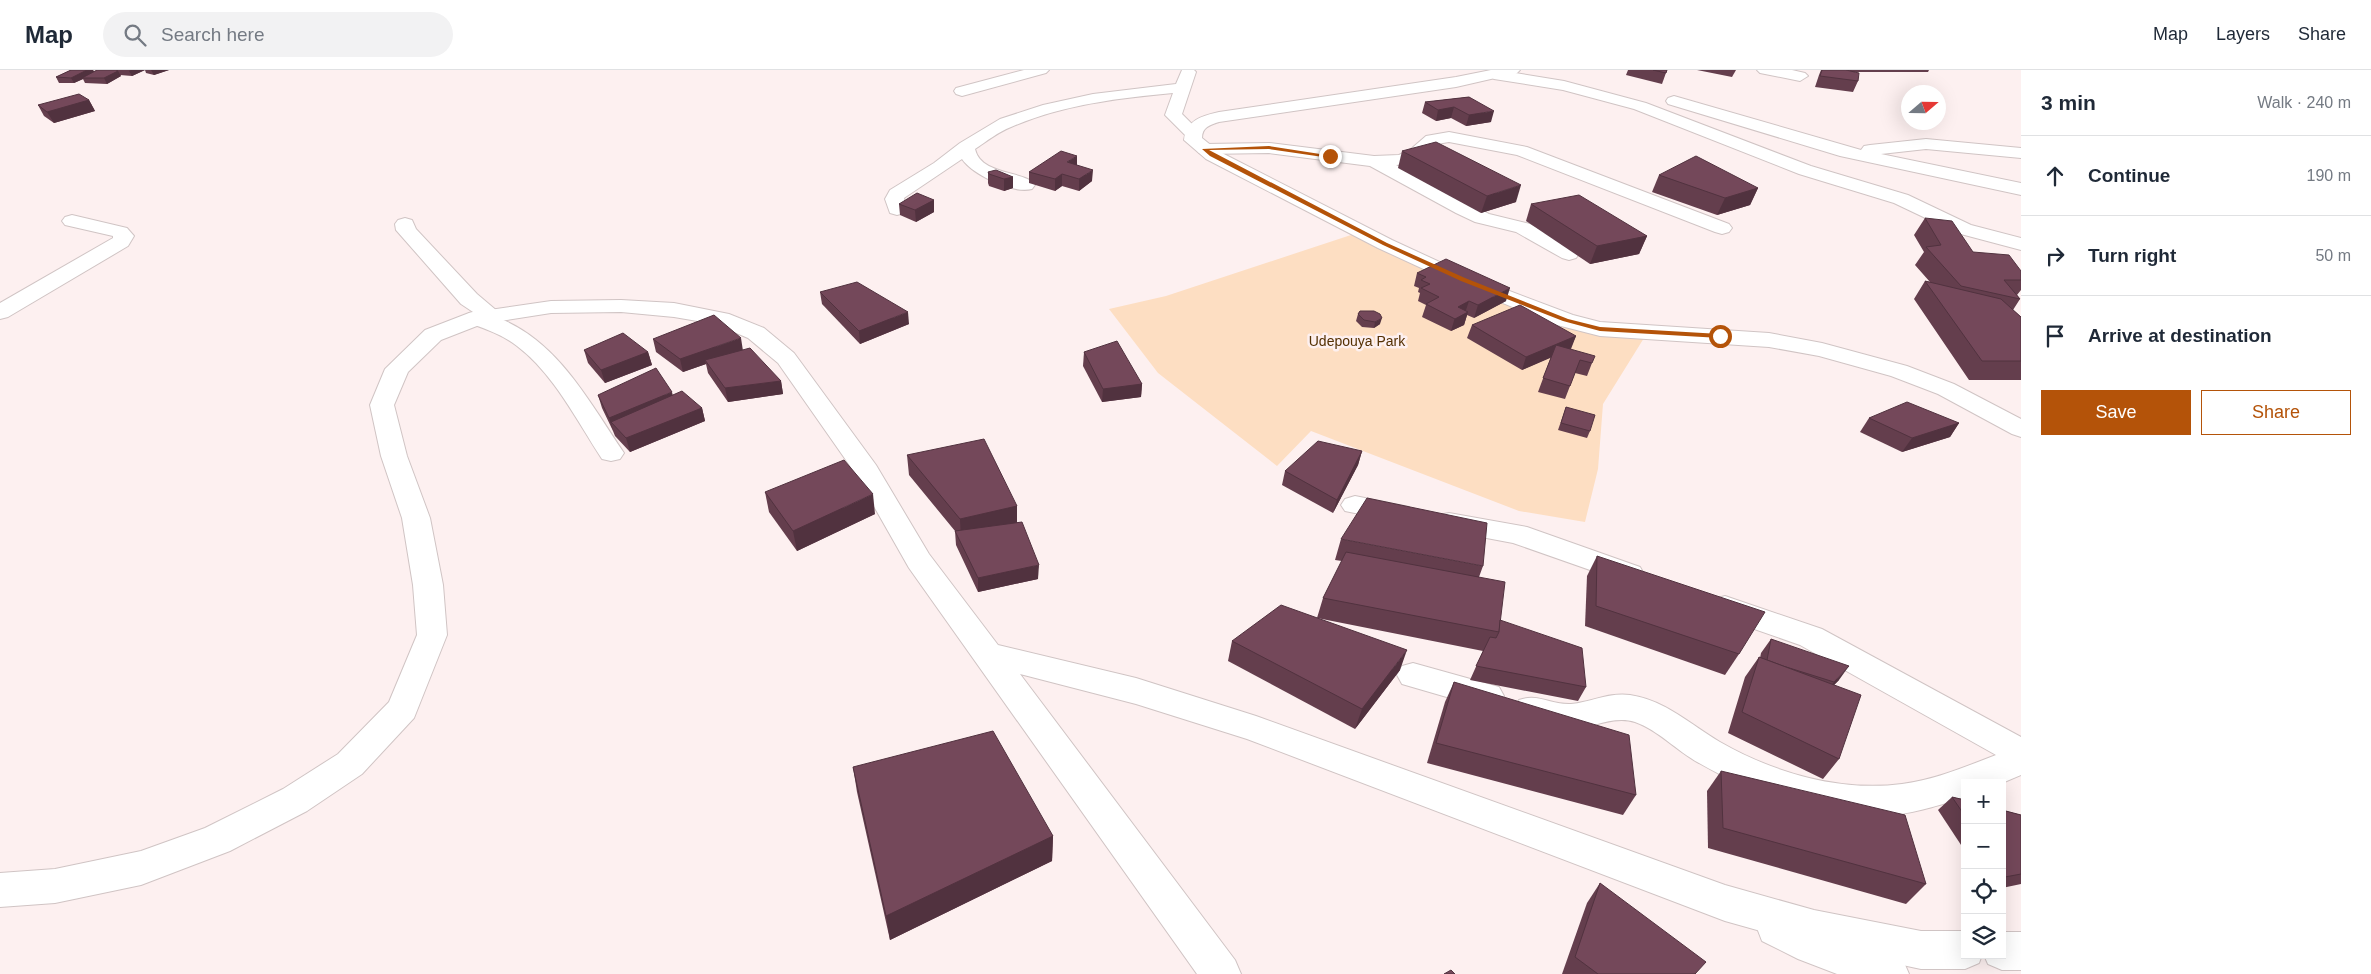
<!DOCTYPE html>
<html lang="en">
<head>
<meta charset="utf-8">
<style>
	:root { --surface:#fff; --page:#f2f2f3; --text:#1f2937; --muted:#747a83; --line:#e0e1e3; --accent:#b45309 }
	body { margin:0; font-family:Helvetica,sans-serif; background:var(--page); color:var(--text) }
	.controls { position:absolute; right:15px; bottom:15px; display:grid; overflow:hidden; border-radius:0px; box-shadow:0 5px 20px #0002 }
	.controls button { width:45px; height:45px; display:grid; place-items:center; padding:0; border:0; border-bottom:1px solid var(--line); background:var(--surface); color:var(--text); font:25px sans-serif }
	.compass { position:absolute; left:1901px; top:15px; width:45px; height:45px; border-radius:50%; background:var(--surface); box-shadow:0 5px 20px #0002; rotate:70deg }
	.stop { position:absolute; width:15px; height:15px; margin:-11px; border:4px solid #b45309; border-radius:50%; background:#fff }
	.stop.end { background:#b45309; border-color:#fff; box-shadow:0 1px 5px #0008 }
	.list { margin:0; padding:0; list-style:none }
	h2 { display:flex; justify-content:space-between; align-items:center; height:65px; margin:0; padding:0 20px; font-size:21px }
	h2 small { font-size:16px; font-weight:400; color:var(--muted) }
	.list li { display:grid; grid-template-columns:32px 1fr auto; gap:15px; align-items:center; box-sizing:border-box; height:80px; padding:0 20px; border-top:1px solid var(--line) }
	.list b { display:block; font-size:19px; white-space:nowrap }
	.list em { font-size:16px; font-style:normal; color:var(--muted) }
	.actions { display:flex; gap:10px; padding:15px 20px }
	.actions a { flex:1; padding:11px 0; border:1px solid var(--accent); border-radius:0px; text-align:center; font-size:18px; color:var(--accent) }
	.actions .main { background:var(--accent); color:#fff }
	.icon { flex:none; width:28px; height:28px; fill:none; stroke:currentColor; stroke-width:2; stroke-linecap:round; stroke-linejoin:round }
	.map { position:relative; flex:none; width:2021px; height:904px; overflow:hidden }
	header { display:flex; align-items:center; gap:30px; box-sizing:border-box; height:70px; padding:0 25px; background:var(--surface); border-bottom:1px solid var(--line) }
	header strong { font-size:24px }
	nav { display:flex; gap:28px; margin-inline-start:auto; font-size:18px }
	.search { width:350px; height:45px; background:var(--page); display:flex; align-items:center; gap:12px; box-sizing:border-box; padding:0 18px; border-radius:28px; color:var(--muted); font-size:19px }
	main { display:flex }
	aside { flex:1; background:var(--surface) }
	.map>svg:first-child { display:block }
</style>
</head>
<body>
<header>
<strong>Map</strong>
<div class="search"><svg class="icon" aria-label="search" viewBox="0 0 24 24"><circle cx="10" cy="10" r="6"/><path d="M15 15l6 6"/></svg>Search here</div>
<nav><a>Map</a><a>Layers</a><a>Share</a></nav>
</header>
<main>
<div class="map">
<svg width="2021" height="904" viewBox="0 0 2021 904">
	<rect width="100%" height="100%" fill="#fdf0f0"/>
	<path fill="#fddec2" d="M 1354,164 L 1522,232 L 1644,268 L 1603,334 L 1598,399 L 1585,452 L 1519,441 L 1311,361 L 1277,396 L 1158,303 L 1109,239 L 1166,226 Z"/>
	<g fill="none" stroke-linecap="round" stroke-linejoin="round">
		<g stroke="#d0c4c4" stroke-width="2">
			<g id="street">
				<path d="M 1024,0 L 1049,0 L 1046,3 L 962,26 L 956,24 L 954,21 L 956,18 Z"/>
				<path d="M 1182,0 L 1194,0 L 1196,2 L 1182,44 L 1200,62 L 1198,66 L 1186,66 L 1165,45 L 1173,23 C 1118,28 1062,35 1011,57 C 998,62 987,71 975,79 C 981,106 1025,100 1035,115 L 1032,119 C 1013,124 973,105 962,89 L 904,128 L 906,139 L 904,143 L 897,145 L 890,143 L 885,129 L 890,120 L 934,93 L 960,73 L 1000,49 L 1043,35 L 1093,24 L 1176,14 Z"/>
				<path d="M 1497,0 L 1564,11 L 1646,33 L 1811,96 L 1908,125 L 1971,155 L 2021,168 L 2021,180 L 1957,163 L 1894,133 L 1799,104 L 1634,39 L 1563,20 L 1494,9 L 1486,4 L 1489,1 Z"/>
				<path d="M 1757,0 L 1792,0 L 1805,3 L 1808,6 L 1800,11 L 1760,3 Z"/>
				<path d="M 1674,26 L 1861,80 L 1864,76 L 1870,75 L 1926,69 L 2021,78 L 2021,88 L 1926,79 L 1881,84 L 2021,113 L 2021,125 L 1840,86 L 1668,34 L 1666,31 L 1668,28 Z"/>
				<path d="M 1449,62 L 1527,77 L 1729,154 L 1732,158 L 1729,162 L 1722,164 L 1715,162 L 1517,85 L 1449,72 L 1437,74 L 1423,87 L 1408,94 L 1396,95 L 1489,144 L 1530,154 L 1576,180 L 1579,184 L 1576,188 L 1569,190 L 1562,188 L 1516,162 L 1475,152 L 1456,143 L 1370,96 L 1269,83 L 1205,84 L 1199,83 L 1196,79 L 1199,75 L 1205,74 L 1269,73 L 1374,86 L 1399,85 L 1411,79 L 1426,66 Z"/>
				<path d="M 72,145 L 127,158 L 134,166 L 128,176 L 8,247 L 0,249 L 0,233 L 113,168 L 113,166 L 65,155 L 62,151 L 65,147 Z"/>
				<path d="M 405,148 L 412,150 L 416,159 L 477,224 L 503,246 L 501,249 C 559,273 590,333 624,383 L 620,389 L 611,391 L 602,389 C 577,351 554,304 517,276 C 503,265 486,259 469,253 L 466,248 L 469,243 L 473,242 L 461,234 L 396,160 L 395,154 L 398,150 Z"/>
				<path d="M 1355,426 L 1409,437 L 1413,443 L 1409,449 L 1399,452 L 1345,441 L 1341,435 L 1345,429 Z"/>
				<path d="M 1449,443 L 1527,457 L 1640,497 L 1644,504 L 1640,511 L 1630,514 L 1513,473 L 1439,459 L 1435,452 L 1439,445 Z"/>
				<path d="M 1725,526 L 1822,559 L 2021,667 L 2021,705 L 2002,713 L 1965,713 L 1965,727 C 1937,736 1909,745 1880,746 C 1819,748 1751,723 1699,693 C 1677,681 1658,660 1635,652 C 1614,645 1591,658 1571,660 C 1553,662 1536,654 1519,648 L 1515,639 L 1519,630 C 1539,623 1550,635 1571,634 C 1591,632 1610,622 1630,625 C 1665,630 1691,655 1720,672 C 1774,703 1840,722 1902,714 C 1934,710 1965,697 1996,685 L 1800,575 L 1714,545 L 1710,537 L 1714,529 Z"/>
				<path d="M 1413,593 L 1499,617 L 1504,626 L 1499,635 L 1488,639 L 1402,614 L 1397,605 L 1402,596 Z"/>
				<path d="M 1776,840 L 1822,861 L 1903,890 L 1909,904 L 1837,904 L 1798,889 L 1762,871 L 1757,858 L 1762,845 Z"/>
			</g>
		</g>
		<g stroke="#d0c4c4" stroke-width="2">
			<g id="secondary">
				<path d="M 1491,0 L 1520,0 L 1517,3 L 1456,17 L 1219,52 C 1210,55 1202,57 1202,68 L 1218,81 L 1392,170 L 1470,206 L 1573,245 L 1600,252 L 1769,263 L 1822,273 L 1907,296 L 1954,314 L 2021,349 L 2021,367 L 2012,364 L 1938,324 L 1891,306 L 1819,286 L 1769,277 L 1600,266 L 1557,255 L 1456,214 L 1378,178 L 1206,89 L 1184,70 C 1186,50 1202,46 1219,42 L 1456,7 Z"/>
				<path d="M 621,230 L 674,233 L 729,244 L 764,258 L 794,283 L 876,395 L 929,484 L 998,575 L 1136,608 L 1256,646 L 1725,815 L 1814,840 L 1921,861 L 1965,861 L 1965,885 L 1982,885 L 1979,893 L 1965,899 L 1921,899 L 1814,876 L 1725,851 L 1247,669 L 1136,634 L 1020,604 L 1235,890 L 1241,904 L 1197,904 L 909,498 L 855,403 L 778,293 L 748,268 L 715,254 L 674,247 L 621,242 L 551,243 L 482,254 L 441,270 L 408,302 L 394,335 L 407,386 L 430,448 L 443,515 L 447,565 L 414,648 L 362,704 L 307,741 L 230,781 L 141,815 L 55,833 L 0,837 L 0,803 L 55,799 L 141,781 L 205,758 L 283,719 L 338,684 L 389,632 L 417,565 L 413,515 L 402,448 L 381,386 L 370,335 L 385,299 L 425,260 L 469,243 L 551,231 Z"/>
				<path d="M 2002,862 L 2021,862 L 2021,900 L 2002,900 L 1988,894 L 1984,885 L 2002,885 Z"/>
			</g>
		</g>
		<use href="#street" fill="#fff" fill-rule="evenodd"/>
		<use href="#secondary" fill="#fff" fill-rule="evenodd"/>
	</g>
	<g fill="#643e4d">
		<path d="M 71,0 L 93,0 L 94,2 L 97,0 L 169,0 L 154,5 L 146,3 L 145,0 L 132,6 L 120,5 L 121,6 L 107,14 L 85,13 L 83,9 L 74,13 L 59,13 L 56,7 Z"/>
		<path d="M 1628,0 L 1667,0 L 1662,14 L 1626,5 Z"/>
		<path d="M 1697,0 L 1736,0 L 1732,7 Z"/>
		<path d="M 1821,0 L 1846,0 L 1850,1 L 1848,0 L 1929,0 L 1928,2 L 1853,2 L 1858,11 L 1853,22 L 1815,17 L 1819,5 Z"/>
		<path d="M 1469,27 L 1491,52 L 1466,56 L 1451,48 L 1436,51 L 1422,43 L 1425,32 Z"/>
		<path d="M 89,30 L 95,41 L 54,53 L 44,46 L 38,35 Z"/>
		<path d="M 1402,81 L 1516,132 L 1481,143 L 1398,98 Z"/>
		<path d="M 1077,95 L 1092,111 L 1079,121 L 1062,116 L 1055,121 L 1029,113 L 1029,102 Z"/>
		<path d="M 988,102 L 1013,107 L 1013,118 L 1004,121 L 989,116 L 988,113 Z"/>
		<path d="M 1659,105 L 1758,118 L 1750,135 L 1717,145 L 1652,122 Z"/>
		<path d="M 934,130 L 934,142 L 916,152 L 900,145 L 899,134 Z"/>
		<path d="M 1531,134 L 1647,166 L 1639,184 L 1590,194 L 1526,151 Z"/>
		<path d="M 1925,148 L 1973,182 L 2021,201 L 2021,220 L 2017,225 L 2020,229 L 2013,240 L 2021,247 L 2021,310 L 1969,310 L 1914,229 L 1925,211 L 1930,212 L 1915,195 L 1924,182 L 1914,165 Z"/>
		<path d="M 1417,203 L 1506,231 L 1474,248 L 1467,245 L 1464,255 L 1451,261 L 1422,247 L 1426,235 L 1418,231 L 1420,223 L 1418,222 L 1419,218 L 1414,216 Z"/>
		<path d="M 820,222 L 909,254 L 860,274 L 822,234 Z"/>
		<path d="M 1360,241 L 1380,254 L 1374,258 L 1362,257 L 1356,251 L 1358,244 Z"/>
		<path d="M 1472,255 L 1576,266 L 1570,279 L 1592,293 L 1587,306 L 1575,303 L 1565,329 L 1538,322 L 1551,287 L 1522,300 L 1467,268 Z"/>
		<path d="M 653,269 L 743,280 L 781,311 L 783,324 L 728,332 L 708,303 L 706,294 L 683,302 L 656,282 Z"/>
		<path d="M 584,280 L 648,282 L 652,295 L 605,313 L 588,293 Z"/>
		<path d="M 1084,282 L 1142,314 L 1141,327 L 1102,332 L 1083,296 Z"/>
		<path d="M 598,325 L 673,325 L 702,338 L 705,351 L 630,382 L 615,366 L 613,361 L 602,338 Z"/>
		<path d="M 1566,337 L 1590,361 L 1587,368 L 1558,360 Z"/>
		<path d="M 1869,348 L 1959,353 L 1950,367 L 1902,382 L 1860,362 Z"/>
		<path d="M 1362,381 L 1358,395 L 1333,443 L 1282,415 L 1285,401 Z"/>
		<path d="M 907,385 L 1017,436 L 1017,452 L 1038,509 L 978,522 L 956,475 L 955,461 L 909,405 Z"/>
		<path d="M 765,422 L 875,444 L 797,481 L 769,442 Z"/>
		<path d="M 1341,469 L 1483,496 L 1479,507 L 1500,550 L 1586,617 L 1578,631 L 1470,610 L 1483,581 L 1317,548 L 1323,528 L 1342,491 L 1335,490 Z"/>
		<path d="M 1597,486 L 1739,584 L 1725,605 L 1585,556 L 1587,506 Z"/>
		<path d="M 1771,569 L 1839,610 L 1834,615 L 1839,689 L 1823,709 L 1728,663 L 1745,607 L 1759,587 L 1760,588 L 1761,583 Z"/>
		<path d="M 1232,571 L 1400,600 L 1355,659 L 1228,591 Z"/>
		<path d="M 1454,612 L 1636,725 L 1623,745 L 1427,693 L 1445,632 Z"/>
		<path d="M 853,697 L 1053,766 L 1052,791 L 890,870 L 857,722 Z"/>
		<path d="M 1721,701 L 1926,814 L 1906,834 L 1708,778 L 1707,721 Z"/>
		<path d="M 1952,727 L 1965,730 L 1965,781 L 1938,740 Z"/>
		<path d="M 2002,740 L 2021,745 L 2021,814 L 2002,818 Z"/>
		<path d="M 1600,813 L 1696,904 L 1562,904 L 1587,833 Z"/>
	</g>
	<g fill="#51323f">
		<path d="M 87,0 L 93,0 L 95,3 L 82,8 L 83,9 L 74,13 L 71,8 Z"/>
		<path d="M 131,0 L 145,0 L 132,6 L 129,1 Z"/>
		<path d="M 151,0 L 169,0 L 154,5 Z"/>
		<path d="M 118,1 L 121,6 L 107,14 L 104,8 Z"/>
		<path d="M 89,30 L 95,41 L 54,53 L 47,42 Z"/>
		<path d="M 1454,37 L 1451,48 L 1436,51 L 1438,40 Z"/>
		<path d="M 1494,41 L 1491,52 L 1466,56 L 1469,45 Z"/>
		<path d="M 1077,86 L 1077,97 L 1067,92 Z"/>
		<path d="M 1093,100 L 1092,111 L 1079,121 L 1079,109 Z"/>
		<path d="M 1062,104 L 1062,116 L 1055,121 L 1055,109 Z"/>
		<path d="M 1013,107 L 1013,118 L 1004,121 L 1004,109 Z"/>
		<path d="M 1521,115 L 1516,132 L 1481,143 L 1487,126 Z"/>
		<path d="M 1758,118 L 1750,135 L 1717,145 L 1725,128 Z"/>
		<path d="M 934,130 L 934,142 L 916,152 L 915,140 Z"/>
		<path d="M 1647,166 L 1639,184 L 1590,194 L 1597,176 Z"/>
		<path d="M 1510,218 L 1506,231 L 1474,248 L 1478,235 Z"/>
		<path d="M 1469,231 L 1465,243 L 1468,242 L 1464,255 L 1451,261 L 1458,237 Z"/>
		<path d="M 908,242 L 909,254 L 860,274 L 859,261 Z"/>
		<path d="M 1382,248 L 1380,254 L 1374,258 L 1375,252 Z"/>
		<path d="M 1576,266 L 1571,279 L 1522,300 L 1526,287 Z"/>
		<path d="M 741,268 L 743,281 L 705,290 L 706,294 L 683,302 L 680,289 Z"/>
		<path d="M 648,282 L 652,295 L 605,313 L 601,300 Z"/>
		<path d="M 781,311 L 783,324 L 728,332 L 725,318 Z"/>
		<path d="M 1142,314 L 1141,327 L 1102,332 L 1103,319 Z"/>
		<path d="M 672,322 L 675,335 L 611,352 L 613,361 L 609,348 Z"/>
		<path d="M 702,338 L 705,351 L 630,382 L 626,368 Z"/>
		<path d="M 1959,353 L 1950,367 L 1902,382 L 1912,368 Z"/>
		<path d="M 1362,381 L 1358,395 L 1333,443 L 1337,430 Z"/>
		<path d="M 873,424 L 875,444 L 797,481 L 793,461 Z"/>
		<path d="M 1017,436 L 1017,456 L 961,469 L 960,449 Z"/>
		<path d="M 1039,495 L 1038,509 L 978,522 L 978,508 Z"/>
		<path d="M 1407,580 L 1400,600 L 1355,659 L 1362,639 Z"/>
		<path d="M 1849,596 L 1839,610 L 1823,626 L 1834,612 Z"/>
		<path d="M 1053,766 L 1052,791 L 890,870 L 886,846 Z"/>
	</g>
	<g fill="#74485a" stroke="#51323f">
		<path d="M 71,0 L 87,0 L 71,8 L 56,7 Z"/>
		<path d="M 97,0 L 116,0 L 118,1 L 104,8 L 82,8 Z"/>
		<path d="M 1653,0 L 1667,0 L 1666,3 Z"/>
		<path d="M 1822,0 L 1846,0 L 1859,3 L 1858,11 L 1820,6 Z"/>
		<path d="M 79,24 L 89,30 L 47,42 L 38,35 Z"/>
		<path d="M 1469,27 L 1494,41 L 1469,45 L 1454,37 L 1438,40 L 1425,32 Z"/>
		<path d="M 1436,72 L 1521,115 L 1487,126 L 1402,81 Z"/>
		<path d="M 1061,81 L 1077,86 L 1067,92 L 1093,100 L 1079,109 L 1062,104 L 1055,109 L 1029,102 Z"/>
		<path d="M 1696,86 L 1758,118 L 1725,128 L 1659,105 Z"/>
		<path d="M 996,100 L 1013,107 L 1004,109 L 989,104 L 988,102 Z"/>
		<path d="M 917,123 L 934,130 L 915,140 L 899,134 Z"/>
		<path d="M 1579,125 L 1647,166 L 1597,176 L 1531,134 Z"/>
		<path d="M 1925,148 L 1952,151 L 1973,182 L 2009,185 L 2021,201 L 2021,210 L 2004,210 L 2020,229 L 1961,216 L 1926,177 L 1941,175 Z"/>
		<path d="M 1446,189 L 1510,218 L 1478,235 L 1469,231 L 1458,237 L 1468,242 L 1455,249 L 1426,234 L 1439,227 L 1421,218 L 1430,214 L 1421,210 L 1426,207 L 1417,203 Z"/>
		<path d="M 1925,211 L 2001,229 L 2021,247 L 2021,291 L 1982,291 Z"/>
		<path d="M 857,212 L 908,242 L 859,261 L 820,222 Z"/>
		<path d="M 1520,235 L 1576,266 L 1526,287 L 1472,255 Z"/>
		<path d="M 1360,241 L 1374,241 L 1380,244 L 1382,248 L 1375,252 L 1364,250 L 1358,244 Z"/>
		<path d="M 714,245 L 741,268 L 680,289 L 653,269 Z"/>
		<path d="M 623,263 L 648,282 L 601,300 L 584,280 Z"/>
		<path d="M 1117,271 L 1142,314 L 1103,319 L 1084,282 Z"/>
		<path d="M 1556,275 L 1595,286 L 1592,293 L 1580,290 L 1570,316 L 1543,308 Z"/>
		<path d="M 750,278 L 781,311 L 725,318 L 705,290 Z"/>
		<path d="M 656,298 L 672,322 L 609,348 L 598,325 Z"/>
		<path d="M 682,321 L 702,338 L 626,368 L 611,352 Z"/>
		<path d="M 1907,332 L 1959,353 L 1912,368 L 1869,348 Z"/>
		<path d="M 1566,337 L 1595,345 L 1590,361 L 1561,353 Z"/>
		<path d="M 984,369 L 1017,436 L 960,449 L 907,385 Z"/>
		<path d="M 1318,371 L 1362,381 L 1337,430 L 1285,401 Z"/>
		<path d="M 844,390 L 873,424 L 793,461 L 765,422 Z"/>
		<path d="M 1367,428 L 1487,453 L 1483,496 L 1341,469 Z"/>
		<path d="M 1022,452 L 1039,495 L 978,508 L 955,461 Z"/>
		<path d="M 1346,482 L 1505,512 L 1499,562 L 1323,528 Z"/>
		<path d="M 1597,486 L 1765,542 L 1739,584 L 1596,536 Z"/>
		<path d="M 1281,535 L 1407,580 L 1362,639 L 1232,571 Z"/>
		<path d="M 1500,550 L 1582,578 L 1586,617 L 1476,596 L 1490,567 L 1496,568 L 1499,562 Z"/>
		<path d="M 1771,569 L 1849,596 L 1834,612 L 1783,596 L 1767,590 Z"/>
		<path d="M 1759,587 L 1861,625 L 1839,689 L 1742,642 Z"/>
		<path d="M 1454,612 L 1629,665 L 1636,725 L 1436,673 Z"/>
		<path d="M 993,661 L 1053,766 L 886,846 L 853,697 Z"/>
		<path d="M 1721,701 L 1905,745 L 1926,814 L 1723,758 Z"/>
		<path d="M 1952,727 L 1965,730 L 1965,746 Z"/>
		<path d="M 2002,740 L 2021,745 L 2021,804 L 2005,807 L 2002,803 Z"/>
		<path d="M 1600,813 L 1706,892 L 1695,904 L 1598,904 L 1575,887 Z"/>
		<path d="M 1451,900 L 1455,904 L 1444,904 Z"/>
	</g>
	<path fill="#b45309" d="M 1269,76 L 1333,86 L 1330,88 L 1269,79 L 1209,80 L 1387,173 L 1465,208 L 1568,249 L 1600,257 L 1720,264 L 1724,266 L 1720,268 L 1600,261 L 1563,251 L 1461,211 L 1383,175 L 1210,86 L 1202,79 Z"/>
	<g text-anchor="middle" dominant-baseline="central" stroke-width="5" stroke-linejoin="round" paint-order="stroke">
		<g font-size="14" fill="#543003" stroke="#fdf0f0">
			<text x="1357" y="271">Udepouya Park</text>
		</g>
	</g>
</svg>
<div class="controls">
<button>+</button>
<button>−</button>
<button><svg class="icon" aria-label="locate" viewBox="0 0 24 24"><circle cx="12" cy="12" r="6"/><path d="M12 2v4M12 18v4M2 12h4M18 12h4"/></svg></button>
<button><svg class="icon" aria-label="layers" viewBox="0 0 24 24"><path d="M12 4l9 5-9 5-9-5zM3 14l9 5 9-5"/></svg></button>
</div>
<svg class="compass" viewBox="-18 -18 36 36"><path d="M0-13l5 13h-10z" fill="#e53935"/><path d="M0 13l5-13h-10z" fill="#747a83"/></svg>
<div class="stop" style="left:1720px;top:266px"></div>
<div class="stop end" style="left:1330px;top:86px"></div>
</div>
<aside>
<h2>3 min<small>Walk · 240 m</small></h2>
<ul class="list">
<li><svg class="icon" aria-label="ahead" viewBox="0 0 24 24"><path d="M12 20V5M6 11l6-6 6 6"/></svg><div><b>Continue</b></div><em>190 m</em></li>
<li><svg class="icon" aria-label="right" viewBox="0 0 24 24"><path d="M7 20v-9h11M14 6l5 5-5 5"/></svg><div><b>Turn right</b></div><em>50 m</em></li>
<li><svg class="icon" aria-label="arrive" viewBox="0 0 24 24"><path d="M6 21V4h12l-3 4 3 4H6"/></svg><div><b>Arrive at destination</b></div></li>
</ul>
<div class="actions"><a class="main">Save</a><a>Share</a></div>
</aside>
</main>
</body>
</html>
